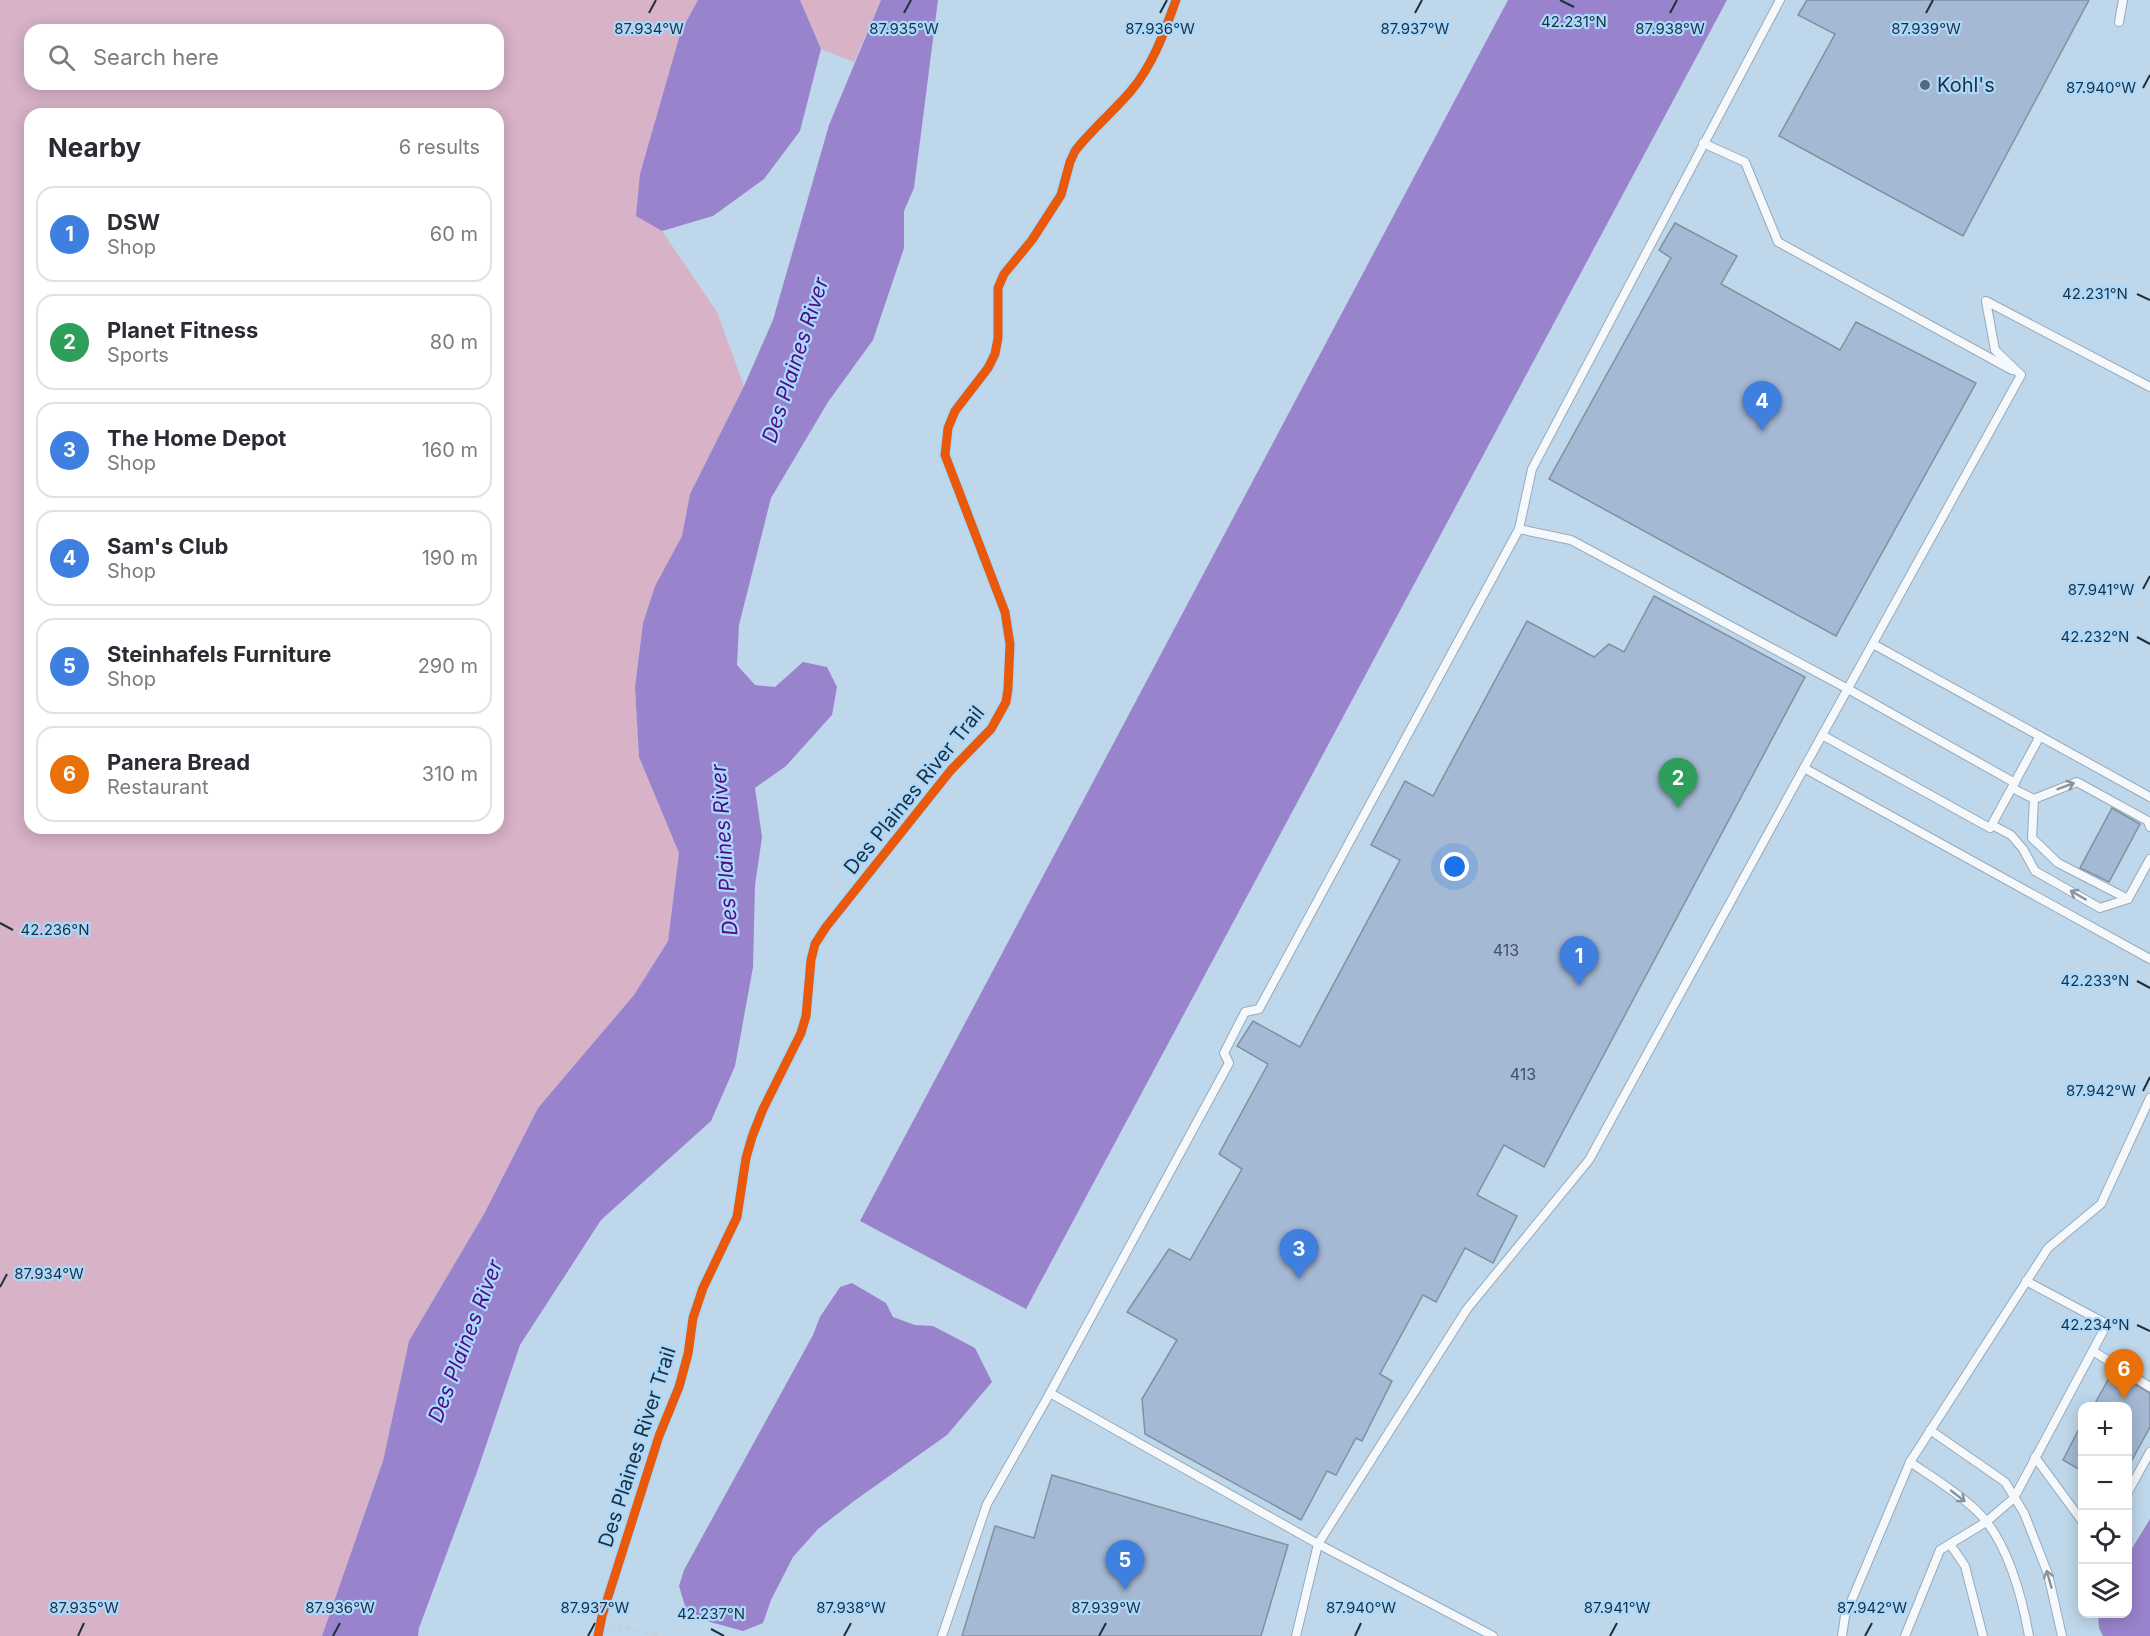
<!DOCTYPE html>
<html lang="en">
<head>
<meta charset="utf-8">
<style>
	:root { --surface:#fff; --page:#f7f7f7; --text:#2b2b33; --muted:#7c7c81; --line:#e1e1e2; --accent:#7c3aed }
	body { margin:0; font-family:Inter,sans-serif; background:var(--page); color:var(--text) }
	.controls { position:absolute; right:18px; bottom:18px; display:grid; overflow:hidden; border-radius:12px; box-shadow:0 3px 15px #0003 }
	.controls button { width:54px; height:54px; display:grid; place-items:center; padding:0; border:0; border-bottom:2px solid var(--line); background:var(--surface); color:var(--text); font:30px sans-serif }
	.you { position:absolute; left:1455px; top:867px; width:21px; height:21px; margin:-15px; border:4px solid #fff; border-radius:50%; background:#1a73e8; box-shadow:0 0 0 9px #1a73e833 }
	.badge { display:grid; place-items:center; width:39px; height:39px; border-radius:50%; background:var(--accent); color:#fff; font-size:20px; font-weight:700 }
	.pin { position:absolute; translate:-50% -50px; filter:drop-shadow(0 2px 3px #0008) }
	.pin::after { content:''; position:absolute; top:32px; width:21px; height:18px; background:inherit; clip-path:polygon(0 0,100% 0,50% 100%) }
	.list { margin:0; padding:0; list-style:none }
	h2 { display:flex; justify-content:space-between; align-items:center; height:78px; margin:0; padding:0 24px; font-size:26px }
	h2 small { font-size:20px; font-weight:400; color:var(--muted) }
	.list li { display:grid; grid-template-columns:39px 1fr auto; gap:18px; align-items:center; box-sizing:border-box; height:96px; margin:0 12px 12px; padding:0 12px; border:2px solid var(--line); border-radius:18px }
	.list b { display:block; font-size:22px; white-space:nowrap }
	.list p { margin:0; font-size:20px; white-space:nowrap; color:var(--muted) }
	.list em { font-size:20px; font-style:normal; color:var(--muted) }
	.icon { flex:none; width:33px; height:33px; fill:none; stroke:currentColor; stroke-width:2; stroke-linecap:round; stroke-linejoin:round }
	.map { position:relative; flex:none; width:2150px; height:1636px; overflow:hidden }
	.search { position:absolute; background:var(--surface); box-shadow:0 3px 15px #0003; left:24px; top:24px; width:480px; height:66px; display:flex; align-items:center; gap:15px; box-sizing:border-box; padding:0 21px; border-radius:18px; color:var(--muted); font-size:22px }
	.panel { position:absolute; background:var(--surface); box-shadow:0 3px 15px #0003; left:24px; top:108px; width:480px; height:726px; border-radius:18px }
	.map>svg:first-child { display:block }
</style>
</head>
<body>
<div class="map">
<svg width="2150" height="1636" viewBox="0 0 2150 1636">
	<rect width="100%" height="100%" fill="#bed7ea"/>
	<g fill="#d8b2c7" fill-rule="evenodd">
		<path d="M 0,0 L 698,0 L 681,31 L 636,215 L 662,231 L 717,312 L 744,386 L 690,494 L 682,536 L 655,586 L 643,623 L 635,687 L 639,757 L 679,853 L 668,941 L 634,995 L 538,1108 L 484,1214 L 409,1341 L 383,1461 L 322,1636 L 0,1636 ZM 30,30 L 498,30 L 498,84 L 30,84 ZM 30,114 L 498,114 L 498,828 L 30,828 Z"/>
		<path d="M 800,0 L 881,0 L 854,62 L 821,49 Z"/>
	</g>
	<g fill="#9a83cd">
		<path d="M 698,0 L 800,0 L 821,49 L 800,131 L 764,179 L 713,216 L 662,231 L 636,216 L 640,174 L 681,31 Z"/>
		<path d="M 881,0 L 938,0 L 914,188 L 904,211 L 904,248 L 873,340 L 828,402 L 771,498 L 739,625 L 737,665 L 755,685 L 775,687 L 803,662 L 827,667 L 837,687 L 832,715 L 786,766 L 755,788 L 762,837 L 755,885 L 753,967 L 735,1066 L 711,1121 L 601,1220 L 520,1345 L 477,1472 L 419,1628 L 418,1636 L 322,1636 L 383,1461 L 409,1341 L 484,1214 L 538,1108 L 634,995 L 668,941 L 679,853 L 639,757 L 635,687 L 643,623 L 655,586 L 682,536 L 690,494 L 744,386 L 773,320 L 829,125 Z"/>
		<path d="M 1508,0 L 1727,0 L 1026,1309 L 860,1221 Z"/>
		<path d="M 852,1283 L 886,1303 L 893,1317 L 915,1325 L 933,1326 L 975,1348 L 992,1382 L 947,1435 L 854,1501 L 818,1529 L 793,1557 L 771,1600 L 763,1623 L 743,1631 L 710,1622 L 686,1609 L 679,1586 L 684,1570 L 813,1335 L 820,1317 L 840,1287 Z"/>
		<path d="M 2150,1519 L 2150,1636 L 2103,1636 L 2099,1628 L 2098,1614 L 2128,1614 L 2128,1555 Z"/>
	</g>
	<g fill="#a5b9d4" stroke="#8190a0" stroke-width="1.5">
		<path d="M 1807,0 L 2089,0 L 1963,236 L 1779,136 L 1835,34 L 1798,15 Z"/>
		<path d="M 1675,223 L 1737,256 L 1721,284 L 1840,350 L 1856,322 L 1976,383 L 1836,636 L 1549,479 L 1671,258 L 1659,250 Z"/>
		<path d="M 1654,596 L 1805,677 L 1544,1167 L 1504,1145 L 1477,1195 L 1517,1216 L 1493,1263 L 1465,1248 L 1436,1302 L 1423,1295 L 1380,1374 L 1392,1381 L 1362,1441 L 1356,1438 L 1336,1475 L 1327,1471 L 1301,1520 L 1145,1434 L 1142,1399 L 1177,1340 L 1127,1312 L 1169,1249 L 1190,1260 L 1242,1169 L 1219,1154 L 1268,1064 L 1237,1046 L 1253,1021 L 1300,1047 L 1400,860 L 1371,845 L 1405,781 L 1433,796 L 1527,621 L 1594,657 L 1609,644 L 1624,652 Z"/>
		<path d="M 2112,808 L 2140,824 L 2109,882 L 2080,868 Z"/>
		<path d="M 2113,1371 L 2150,1393 L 2150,1427 L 2127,1469 L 2127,1407 L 2093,1407 Z"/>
		<path d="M 2082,1423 L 2082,1471 L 2063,1460 Z"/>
		<path d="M 1052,1475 L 1288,1545 L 1261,1636 L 962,1636 L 995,1526 L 1034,1538 Z"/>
	</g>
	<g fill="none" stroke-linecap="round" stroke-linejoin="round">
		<g stroke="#98aaba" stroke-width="10">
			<g id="lane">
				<path d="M 2119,22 L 2123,0"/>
				<path d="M 1703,143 L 1745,162 L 1778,242 L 2012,370"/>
				<path d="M 1519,529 L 1532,469 L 1780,0"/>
				<path d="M 1873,644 L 2150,797"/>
				<path d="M 1822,735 L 1990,828 L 2040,736"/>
				<path d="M 1804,768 L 2021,375 L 1995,350 L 1986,301 L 2150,387"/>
				<path d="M 2012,788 L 2034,799 L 2077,782 L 2148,821 L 2150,827"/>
				<path d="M 2034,799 L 2032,838 L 2058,863 L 2128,899"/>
				<path d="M 1992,825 L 2011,835 L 2023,849 L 2035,871 L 2100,908 L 2128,899 L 2150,859"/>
				<path d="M 2093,1351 L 2150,1387"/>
				<path d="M 1050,1393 L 1229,1063 L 1224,1053 L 1245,1012 L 1259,1009 L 1519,529 L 1571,540 L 1848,689 L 2015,783"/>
				<path d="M 1930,1430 L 2005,1482 L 2024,1513 L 2048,1574 L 2062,1636"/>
				<path d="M 2035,1457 L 2082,1521"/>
				<path d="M 1910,1462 C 1932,1477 1957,1492 1977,1511 C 2007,1540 2022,1596 2029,1636"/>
				<path d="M 2128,1492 L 2150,1452"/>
				<path d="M 1950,1544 L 1965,1566 L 1983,1636"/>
				<path d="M 942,1636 L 987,1504 L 1050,1393 L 1318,1544 L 1493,1636"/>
				<path d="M 1296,1636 L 1318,1544 L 1467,1309 L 1589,1160 L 1804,768 L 2150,959"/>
				<path d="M 1842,1636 L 1845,1616 L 1910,1462 L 2048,1248 L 2101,1204 L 2150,1098"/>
				<path d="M 1905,1636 L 1940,1550 L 1986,1522 L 2014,1498 L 2107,1324 L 2026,1281"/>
			</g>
		</g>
		<path stroke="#c7cfd6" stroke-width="3" stroke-dasharray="4.5 4.5" stroke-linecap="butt" d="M 600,1629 L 616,1626 L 660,1636"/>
		<use href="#lane" stroke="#f5f9fc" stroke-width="8"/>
		<g stroke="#abd9fd" stroke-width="13">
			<path id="cycleway" d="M 598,1636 L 602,1616 L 659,1436 L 679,1387 L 688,1354 L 693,1318 L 703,1288 L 737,1217 L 746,1158 L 752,1137 L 763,1109 L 801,1033 L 806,1016 L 811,960 L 815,944 L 826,927 L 951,770 L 991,729 L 1006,702 L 1008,689 L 1010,644 L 1005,612 L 945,455 L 948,428 L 955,411 L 988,368 L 995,354 L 998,338 L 998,288 L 1004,274 L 1032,240 L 1061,195 L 1070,162 L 1075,151 C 1091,130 1112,113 1130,92 C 1153,65 1164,33 1176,0"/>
		</g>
		<use href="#cycleway" stroke="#e8590c" stroke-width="9"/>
	</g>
	<defs><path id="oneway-shaft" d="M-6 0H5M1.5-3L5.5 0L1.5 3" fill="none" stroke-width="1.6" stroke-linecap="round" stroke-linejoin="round" transform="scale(1.5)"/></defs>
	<g stroke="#8a949d">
		<use href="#oneway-shaft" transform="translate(2066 786) rotate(-21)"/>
		<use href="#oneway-shaft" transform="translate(2078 895) rotate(-150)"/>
		<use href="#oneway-shaft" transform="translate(1958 1496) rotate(38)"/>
		<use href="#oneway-shaft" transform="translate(2049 1579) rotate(-106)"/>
	</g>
	<path fill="none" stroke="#1e303e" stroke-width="2" d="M 1560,0 L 1574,7M 649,13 L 656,0M 904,13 L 911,0M 1160,13 L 1167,0M 1415,13 L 1422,0M 1670,13 L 1677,0M 1926,13 L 1933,0M 2143,88 L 2150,75M 2137,294 L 2150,300M 2143,589 L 2150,576M 2137,637 L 2150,644M 0,923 L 13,930M 2137,981 L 2150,988M 2143,1091 L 2150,1077M 0,1287 L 7,1274M 2137,1325 L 2150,1331M 711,1629 L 724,1636M 78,1636 L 84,1623M 333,1636 L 340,1623M 588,1636 L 595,1623M 844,1636 L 851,1623M 1099,1636 L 1106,1623M 1355,1636 L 1361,1623M 1610,1636 L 1617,1623M 1865,1636 L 1872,1623"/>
	<circle fill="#566a7a" stroke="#abd9fd" stroke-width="2" cx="1925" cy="85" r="6"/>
	<g text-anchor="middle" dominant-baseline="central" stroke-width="4.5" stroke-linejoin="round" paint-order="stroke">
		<g font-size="16" fill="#405264">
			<text x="1506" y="950">413</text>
			<text x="1523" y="1074">413</text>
		</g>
		<g font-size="20" fill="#1e303e" stroke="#abd9fd" text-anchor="start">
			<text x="1937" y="85">Kohl's</text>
		</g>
		<g font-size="20" fill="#1e303e" stroke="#abd9fd">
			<text transform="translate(914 790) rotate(-51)">Des Plaines River Trail</text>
			<text transform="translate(637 1447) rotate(-72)">Des Plaines River Trail</text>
		</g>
		<g font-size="21" font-style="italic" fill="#510b86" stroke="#abd9fd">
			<text transform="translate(795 360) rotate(-72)">Des Plaines River</text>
			<text transform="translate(724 850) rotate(-94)">Des Plaines River</text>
			<text transform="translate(465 1341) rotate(-69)">Des Plaines River</text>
		</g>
	</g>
	<g font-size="15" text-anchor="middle" fill="#1e303e" stroke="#abd9fd" stroke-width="4.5" stroke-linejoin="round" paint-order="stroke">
		<text x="1574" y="27">42.231°N</text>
		<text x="649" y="34">87.934°W</text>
		<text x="904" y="34">87.935°W</text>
		<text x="1160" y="34">87.936°W</text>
		<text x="1415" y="34">87.937°W</text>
		<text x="1670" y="34">87.938°W</text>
		<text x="1926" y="34">87.939°W</text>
		<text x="2101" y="93">87.940°W</text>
		<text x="2095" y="299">42.231°N</text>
		<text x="2101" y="595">87.941°W</text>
		<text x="2095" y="642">42.232°N</text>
		<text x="55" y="935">42.236°N</text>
		<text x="2095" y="986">42.233°N</text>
		<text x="2101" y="1096">87.942°W</text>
		<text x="49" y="1279">87.934°W</text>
		<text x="2095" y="1330">42.234°N</text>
		<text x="84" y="1613">87.935°W</text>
		<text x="340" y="1613">87.936°W</text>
		<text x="595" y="1613">87.937°W</text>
		<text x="851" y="1613">87.938°W</text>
		<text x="1106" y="1613">87.939°W</text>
		<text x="1361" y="1613">87.940°W</text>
		<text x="1617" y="1613">87.941°W</text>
		<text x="1872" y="1613">87.942°W</text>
		<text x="711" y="1619">42.237°N</text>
	</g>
</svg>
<div class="controls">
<button>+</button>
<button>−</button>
<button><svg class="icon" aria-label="locate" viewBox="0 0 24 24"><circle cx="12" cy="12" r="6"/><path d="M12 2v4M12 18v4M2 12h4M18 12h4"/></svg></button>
<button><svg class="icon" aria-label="layers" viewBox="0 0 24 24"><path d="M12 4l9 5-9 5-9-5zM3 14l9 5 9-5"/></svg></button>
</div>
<div class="you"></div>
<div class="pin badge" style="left:1579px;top:986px;background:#3f7fe0">1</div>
<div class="pin badge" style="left:1678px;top:808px;background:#2e9e5b">2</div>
<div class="pin badge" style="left:1299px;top:1279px;background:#3f7fe0">3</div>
<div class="pin badge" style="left:1762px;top:431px;background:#3f7fe0">4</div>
<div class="pin badge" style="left:1125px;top:1590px;background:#3f7fe0">5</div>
<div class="pin badge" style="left:2124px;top:1399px;background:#e8710a">6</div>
<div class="search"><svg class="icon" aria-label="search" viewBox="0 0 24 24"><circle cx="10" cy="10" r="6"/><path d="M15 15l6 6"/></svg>Search here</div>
<section class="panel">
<h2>Nearby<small>6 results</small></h2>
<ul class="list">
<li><span class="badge" style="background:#3f7fe0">1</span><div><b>DSW</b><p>Shop</p></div><em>60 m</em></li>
<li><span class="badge" style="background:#2e9e5b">2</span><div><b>Planet Fitness</b><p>Sports</p></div><em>80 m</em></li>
<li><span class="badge" style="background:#3f7fe0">3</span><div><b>The Home Depot</b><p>Shop</p></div><em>160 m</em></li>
<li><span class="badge" style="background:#3f7fe0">4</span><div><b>Sam's Club</b><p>Shop</p></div><em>190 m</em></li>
<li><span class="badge" style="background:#3f7fe0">5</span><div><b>Steinhafels Furniture</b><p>Shop</p></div><em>290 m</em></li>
<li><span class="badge" style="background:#e8710a">6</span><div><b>Panera Bread</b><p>Restaurant</p></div><em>310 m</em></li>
</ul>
</section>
</div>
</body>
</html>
